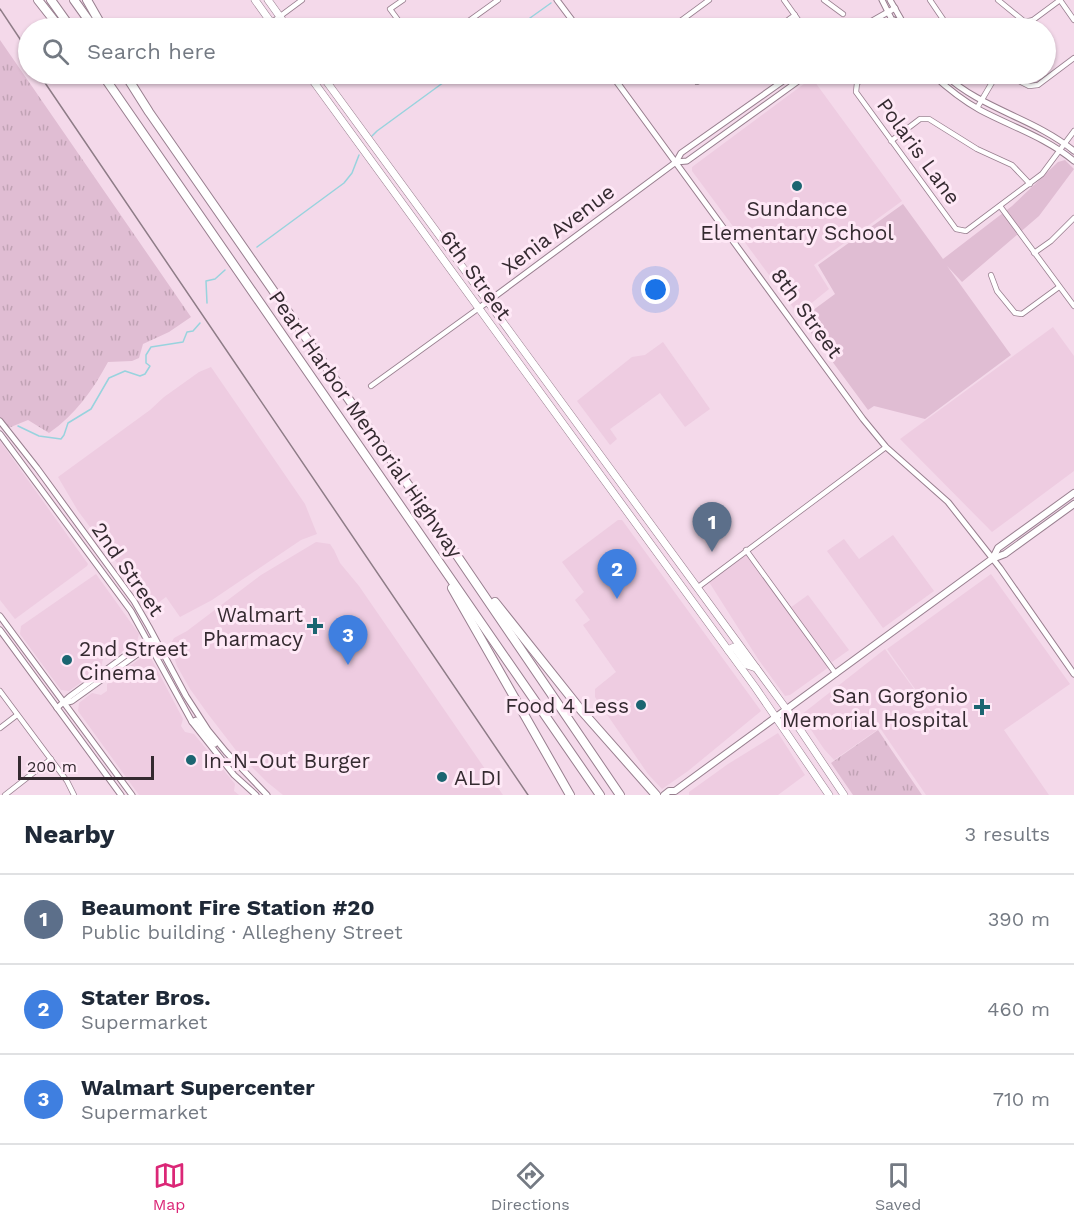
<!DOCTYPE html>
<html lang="en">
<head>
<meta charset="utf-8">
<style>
	:root { --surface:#fff; --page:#f6f6f7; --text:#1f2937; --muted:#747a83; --line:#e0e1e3; --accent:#db2777 }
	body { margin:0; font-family:"Work Sans",sans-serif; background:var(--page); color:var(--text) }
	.scale { position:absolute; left:18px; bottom:15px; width:136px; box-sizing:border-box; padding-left:6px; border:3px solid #342a30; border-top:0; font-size:16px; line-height:21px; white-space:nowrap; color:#342a30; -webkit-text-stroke:4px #fee8f6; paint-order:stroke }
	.you { position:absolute; left:656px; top:290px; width:21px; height:21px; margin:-15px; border:4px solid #fff; border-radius:50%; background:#1a73e8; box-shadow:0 0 0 9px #1a73e833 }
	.badge { display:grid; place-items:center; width:39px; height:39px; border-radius:50%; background:var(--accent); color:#fff; font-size:20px; font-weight:700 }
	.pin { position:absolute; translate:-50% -50px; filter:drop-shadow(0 2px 3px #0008) }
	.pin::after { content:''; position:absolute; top:32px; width:21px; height:18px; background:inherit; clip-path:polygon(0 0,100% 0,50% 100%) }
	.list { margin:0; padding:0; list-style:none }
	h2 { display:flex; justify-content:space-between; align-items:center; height:78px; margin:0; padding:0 24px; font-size:26px }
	h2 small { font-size:20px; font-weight:400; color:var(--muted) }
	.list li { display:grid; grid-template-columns:39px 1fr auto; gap:18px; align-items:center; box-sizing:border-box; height:90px; padding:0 24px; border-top:2px solid var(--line) }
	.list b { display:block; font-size:22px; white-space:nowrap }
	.list p { margin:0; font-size:20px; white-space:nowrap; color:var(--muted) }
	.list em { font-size:20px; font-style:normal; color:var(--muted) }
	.icon { flex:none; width:33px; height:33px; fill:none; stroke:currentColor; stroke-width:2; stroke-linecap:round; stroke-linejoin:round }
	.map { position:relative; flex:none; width:1074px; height:795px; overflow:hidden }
	.search { position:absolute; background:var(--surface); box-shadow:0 2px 4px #0004; left:18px; right:18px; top:18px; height:66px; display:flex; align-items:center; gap:15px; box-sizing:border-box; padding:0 21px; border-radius:33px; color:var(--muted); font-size:22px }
	.sheet { height:348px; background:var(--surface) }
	nav { display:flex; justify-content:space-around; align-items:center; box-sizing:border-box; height:84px; border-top:2px solid var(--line); background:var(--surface); font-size:16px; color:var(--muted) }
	nav a { display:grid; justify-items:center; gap:3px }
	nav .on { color:var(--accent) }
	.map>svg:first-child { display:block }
</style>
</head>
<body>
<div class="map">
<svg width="1074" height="795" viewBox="0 0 1074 795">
	<defs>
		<pattern id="grass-tufts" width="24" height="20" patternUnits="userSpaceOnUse" patternTransform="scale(1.5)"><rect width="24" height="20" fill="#e0bdd3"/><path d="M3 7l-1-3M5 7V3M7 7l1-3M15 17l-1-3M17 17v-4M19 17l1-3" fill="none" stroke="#c1a3b5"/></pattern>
	</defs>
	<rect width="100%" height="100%" fill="#f4d9ea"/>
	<g fill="#eecce1">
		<path d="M 812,78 L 902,201 L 814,265 L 829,289 L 798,314 L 692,171 L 692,167 Z"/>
		<path d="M 1053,327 L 1074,356 L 1074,471 L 992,532 L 900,439 Z"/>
		<path d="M 663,342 L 710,409 L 685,427 L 660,393 L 610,429 L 617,439 L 610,445 L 577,401 L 632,357 L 645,355 Z"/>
		<path d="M 211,367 L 305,504 L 317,534 L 301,540 L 212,600 L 180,617 L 166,597 L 151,608 L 78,511 L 58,477 L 150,410 L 164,397 L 199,372 Z"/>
		<path d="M 0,441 L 88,564 L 87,566 L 15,619 L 0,600 Z"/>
		<path d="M 618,520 L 622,520 L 761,711 L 688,771 L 662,789 L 648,774 L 595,697 L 595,689 L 616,672 L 583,625 L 590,620 L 575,600 L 584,592 L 562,562 Z"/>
		<path d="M 893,535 L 934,591 L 883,628 L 827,551 L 844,539 L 859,559 Z"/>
		<path d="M 316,542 L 330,544 L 334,550 L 340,563 L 359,586 L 503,795 L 283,795 L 267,782 L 238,753 L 208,714 L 190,689 L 177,666 L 170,645 L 174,638 L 187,631 L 261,575 Z"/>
		<path d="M 746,555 L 829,667 L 790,695 L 785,696 L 758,659 L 709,582 Z"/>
		<path d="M 96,574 L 139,634 L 137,642 L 118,655 L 110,654 L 103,659 L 101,668 L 69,691 L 61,690 L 20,634 L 21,626 Z"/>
		<path d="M 991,574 L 1070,684 L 1004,730 L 1049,795 L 926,795 L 880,728 L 834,760 L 824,749 L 801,715 L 885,649 L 948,736 L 887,649 Z"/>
		<path d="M 808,595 L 849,650 L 832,662 L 790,608 Z"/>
		<path d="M 143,656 L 151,658 L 183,719 L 181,726 L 185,732 L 194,734 L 235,784 L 234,791 L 239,795 L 139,795 L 78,711 L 79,703 L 92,693 L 101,695 L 107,691 L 107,684 Z"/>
		<path d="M 778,733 L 805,775 L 778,795 L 689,795 L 689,792 L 728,764 Z"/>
	</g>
	<g fill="url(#grass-tufts)">
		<path d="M 0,40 L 191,317 L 169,332 L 143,344 L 139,358 L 132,361 L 108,362 C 93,390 75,415 49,433 L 28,420 L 6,429 L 0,420 Z"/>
		<path d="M 878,730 L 922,795 L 853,795 L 831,763 Z"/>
	</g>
	<path fill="#e0bdd3" d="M 1065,160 L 1074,169 L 1039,216 L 962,282 L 947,266 L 1011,355 L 925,419 L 874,406 L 868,410 L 801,319 L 835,294 L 818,265 L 903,204 L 943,259 L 1012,206 L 1058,162 Z"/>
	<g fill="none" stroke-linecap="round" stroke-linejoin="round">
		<g stroke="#98d3de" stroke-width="1.5">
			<path d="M 516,28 L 551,3"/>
			<path d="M 372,136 L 377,131 L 455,74"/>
			<path d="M 257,247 L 344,183 L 352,173 L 359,155"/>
			<path d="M 207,303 L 206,281 L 215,279 L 225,270"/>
			<path d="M 18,426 L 39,436 L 61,439 L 64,435 L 68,423 L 91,409 L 109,378 L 125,371 L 140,376 L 145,374 L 150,366 L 146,363 L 146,355 L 151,347 L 183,342 L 187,332 L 193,331 L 200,323"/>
		</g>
		<g stroke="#987f8f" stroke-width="6">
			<g id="minor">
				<path d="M 403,0 L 390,9 L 404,28"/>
				<path d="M 784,0 L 804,28"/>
				<path d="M 824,0 L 843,14"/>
				<path d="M 930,0 L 949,28"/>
				<path d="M 998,0 L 1025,22 L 1033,20 L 1060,0"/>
				<path d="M 1060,0 L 1074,20"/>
				<path d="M 271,23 L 302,0"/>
				<path d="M 459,28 L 498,0"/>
				<path d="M 671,28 L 709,0"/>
				<path d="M 777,28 L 795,15"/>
				<path d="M 871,74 L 857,83 L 856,92 L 956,229 L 966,231 L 1042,174 L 1074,131"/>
				<path d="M 1005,74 L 1029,86 L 1038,85 L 1074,58"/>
				<path d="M 697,82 L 715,74"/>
				<path d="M 977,108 L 997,74"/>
				<path d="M 891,141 L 920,119 L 929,119 L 977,149 L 1012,165 L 1030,184"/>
				<path d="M 1000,206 L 1074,306"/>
				<path d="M 1034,253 L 1051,241 L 1074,218"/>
				<path d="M 991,275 L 997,291 L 1015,313 L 1022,314 L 1059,287"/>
				<path d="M 371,386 L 479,308"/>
				<path d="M 746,550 L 836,674"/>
				<path d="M 697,588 L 886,447"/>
				<path d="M 0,691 L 67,781 L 74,795"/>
				<path d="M 0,728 L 17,715"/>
				<path d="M 5,795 L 51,759"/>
			</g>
		</g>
		<g stroke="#987f8f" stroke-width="7">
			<g id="tertiary">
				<path d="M 557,0 L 578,28"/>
				<path d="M 882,0 L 896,28"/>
				<path d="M 890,0 L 906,28"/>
				<path d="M 860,28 L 895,8"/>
				<path d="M 877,28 L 894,20"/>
				<path d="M 611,74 L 863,419 L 886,447 L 948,502 L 1000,568 L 1074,674"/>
				<path d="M 932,74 C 946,87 962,100 980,110 C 1012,127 1045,137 1074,161"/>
				<path d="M 944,74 C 981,109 1034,118 1074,151"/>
				<path d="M 676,162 L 687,161 L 808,74"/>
				<path d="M 479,308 L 676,162 L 681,153 L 793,74"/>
				<path d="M 0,421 L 37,468 L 134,601 L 149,627 L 186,696 L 208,730 L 226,752 L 267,795"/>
				<path d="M 0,434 L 131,611 L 192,722 L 234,775 L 256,795"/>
				<path d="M 0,616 L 132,795"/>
				<path d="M 0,630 L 121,795"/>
				<path d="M 64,703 L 72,701 L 153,643"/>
				<path d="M 57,708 L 69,697 L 133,650 L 151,640"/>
				<path d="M 192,722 L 196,720 L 215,744"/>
			</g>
		</g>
		<g stroke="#987f8f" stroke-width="8">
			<g id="secondary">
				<path d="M 993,558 L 998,548 L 1074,493"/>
				<path d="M 664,795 L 669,791 L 675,791 L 992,559 L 1005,554 L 1074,504"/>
			</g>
		</g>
		<g stroke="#987f8f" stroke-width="8">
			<g id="primary">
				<path d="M 255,0 L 275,28"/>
				<path d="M 268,0 L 288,28"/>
				<path d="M 308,74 L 755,687 L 829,795"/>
				<path d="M 321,74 L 787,710 L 844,795"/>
				<path d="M 728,650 L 734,647 L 747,665 L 756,668"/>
			</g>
		</g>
		<g stroke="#987f8f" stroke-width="10">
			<g id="motorway">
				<path d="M 38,0 L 60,28"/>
				<path d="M 51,0 L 71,28"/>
				<path d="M 74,0 L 94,28"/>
				<path d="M 87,0 L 103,28"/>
				<path d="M 102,74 L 600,795"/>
				<path d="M 125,74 L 149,112 L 441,532 L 620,795"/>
				<path d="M 452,588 L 570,795"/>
				<path d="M 495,602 L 581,710 L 656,795"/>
			</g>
		</g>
		<use href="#minor" stroke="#fff" stroke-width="4.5"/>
		<use href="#tertiary" stroke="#fff" stroke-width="5"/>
		<use href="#secondary" stroke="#fff" stroke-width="6"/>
		<use href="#primary" stroke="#fff" stroke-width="7"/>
		<use href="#motorway" stroke="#fff" stroke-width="8"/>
		<g stroke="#8e7c87" stroke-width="1.5">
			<path d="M 0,9 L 28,51"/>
			<path d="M 39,74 L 528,795"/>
		</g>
	</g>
	<g fill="#1b6571" stroke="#fee8f6" stroke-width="2">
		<circle cx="797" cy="186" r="6"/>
		<path d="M312 617h6v6h6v6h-6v6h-6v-6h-6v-6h6z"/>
		<circle cx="67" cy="660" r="6"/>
		<circle cx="641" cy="705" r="6"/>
		<path d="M979 698h6v6h6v6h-6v6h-6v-6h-6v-6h6z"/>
		<circle cx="191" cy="760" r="6"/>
		<circle cx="442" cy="777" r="6"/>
	</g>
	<g text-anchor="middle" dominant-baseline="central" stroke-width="6" stroke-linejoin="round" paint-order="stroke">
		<g font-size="21" fill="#342a30" stroke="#fee8f6">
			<text transform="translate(919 151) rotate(54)">Polaris Lane</text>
			<text transform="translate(558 229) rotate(-37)">Xenia Avenue</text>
			<text transform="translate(476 275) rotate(54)">6th Street</text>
			<text transform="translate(807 313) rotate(54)">8th Street</text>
			<text transform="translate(366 424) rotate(55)">Pearl Harbor Memorial Highway</text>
			<text transform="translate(128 569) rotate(55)">2nd Street</text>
		</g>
		<g font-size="21" fill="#342a30" stroke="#fee8f6" text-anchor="end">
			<text x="797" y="208" text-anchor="middle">Sundance<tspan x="797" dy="24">Elementary School</tspan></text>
			<text x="303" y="614">Walmart<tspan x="303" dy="24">Pharmacy</tspan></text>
			<text x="79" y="648" text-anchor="start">2nd Street<tspan x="79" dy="24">Cinema</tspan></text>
			<text x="968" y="695">San Gorgonio<tspan x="968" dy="24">Memorial Hospital</tspan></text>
			<text x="629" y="705">Food 4 Less</text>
			<text x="203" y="760" text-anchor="start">In-N-Out Burger</text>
			<text x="454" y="777" text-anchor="start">ALDI</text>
		</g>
	</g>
</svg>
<div class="scale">200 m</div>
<div class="you"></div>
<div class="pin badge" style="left:712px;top:552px;background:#5c6f8a">1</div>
<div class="pin badge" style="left:617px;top:599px;background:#3f7fe0">2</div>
<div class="pin badge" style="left:348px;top:665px;background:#3f7fe0">3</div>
<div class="search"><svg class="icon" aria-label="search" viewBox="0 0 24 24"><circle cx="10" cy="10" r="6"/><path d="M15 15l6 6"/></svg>Search here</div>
</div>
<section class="sheet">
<h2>Nearby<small>3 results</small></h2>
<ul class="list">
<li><span class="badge" style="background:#5c6f8a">1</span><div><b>Beaumont Fire Station #20</b><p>Public building · Allegheny Street</p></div><em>390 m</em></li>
<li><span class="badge" style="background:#3f7fe0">2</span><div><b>Stater Bros.</b><p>Supermarket</p></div><em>460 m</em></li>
<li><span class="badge" style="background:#3f7fe0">3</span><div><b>Walmart Supercenter</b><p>Supermarket</p></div><em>710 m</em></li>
</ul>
</section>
<nav>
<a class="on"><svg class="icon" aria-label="map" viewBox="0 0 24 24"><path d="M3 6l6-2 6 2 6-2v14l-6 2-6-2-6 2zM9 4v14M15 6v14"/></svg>Map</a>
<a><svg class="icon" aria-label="directions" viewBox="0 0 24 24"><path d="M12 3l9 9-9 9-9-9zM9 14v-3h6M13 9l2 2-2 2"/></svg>Directions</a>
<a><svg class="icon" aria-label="saved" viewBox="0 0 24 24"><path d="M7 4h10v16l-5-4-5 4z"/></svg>Saved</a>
</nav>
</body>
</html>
